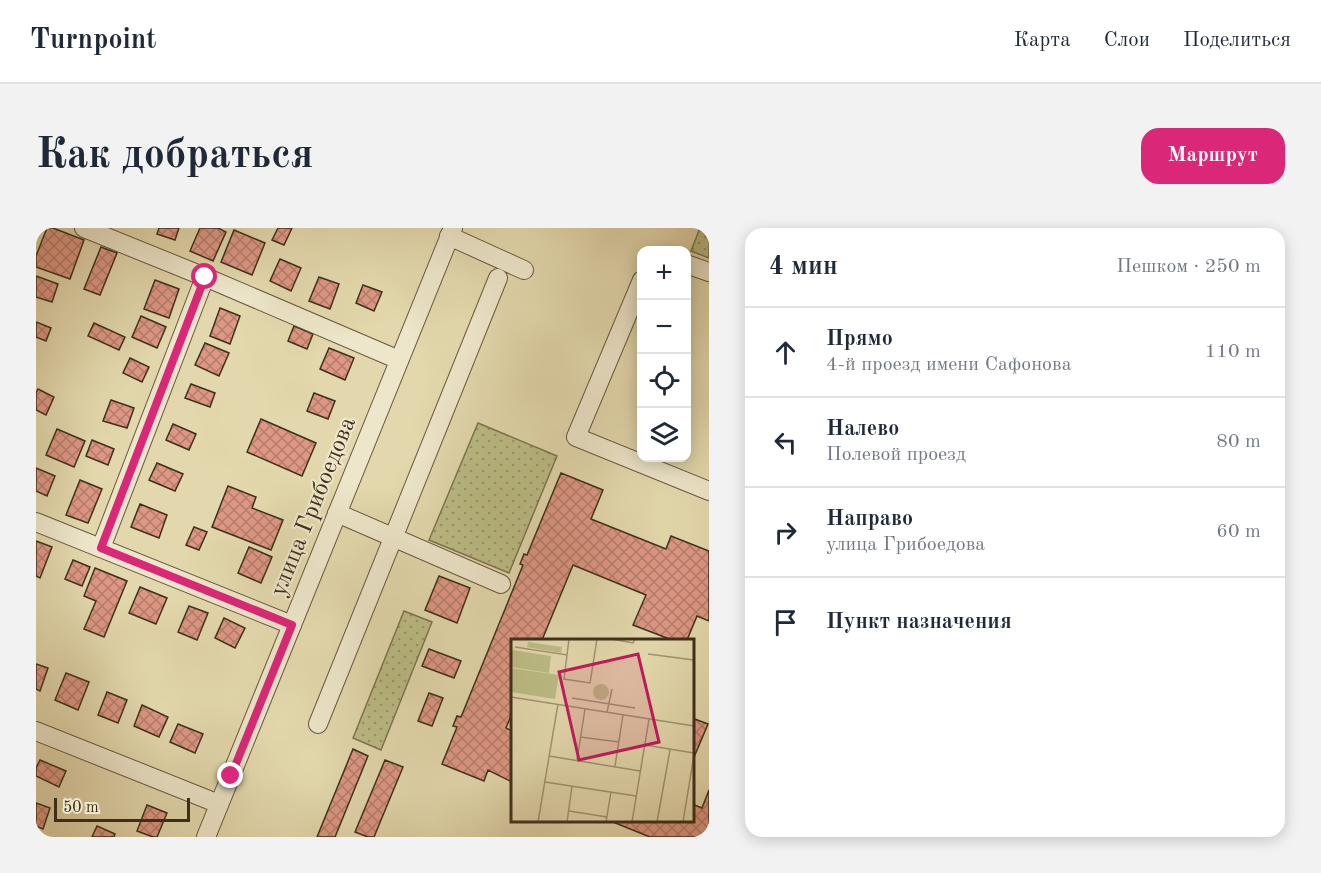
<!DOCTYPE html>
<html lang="ru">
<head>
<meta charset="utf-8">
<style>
	:root { --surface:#fff; --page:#f2f2f3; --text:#1f2937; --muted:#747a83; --line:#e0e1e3; --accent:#db2777 }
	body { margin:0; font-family:"Old Standard TT",serif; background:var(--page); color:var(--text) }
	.controls { position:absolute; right:18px; top:18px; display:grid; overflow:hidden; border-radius:12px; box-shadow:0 3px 15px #0003 }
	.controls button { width:54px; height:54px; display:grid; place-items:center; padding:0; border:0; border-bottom:2px solid var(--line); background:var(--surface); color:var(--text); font:30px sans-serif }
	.scale { position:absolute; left:18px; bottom:15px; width:136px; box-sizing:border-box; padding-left:6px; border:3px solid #3f2f1a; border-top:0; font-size:16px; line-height:21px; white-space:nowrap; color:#3f2f1a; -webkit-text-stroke:4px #ede6ca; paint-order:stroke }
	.stop { position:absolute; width:18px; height:18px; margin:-14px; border:4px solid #db2777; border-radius:50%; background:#fff }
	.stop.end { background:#db2777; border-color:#fff; box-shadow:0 2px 6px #0008 }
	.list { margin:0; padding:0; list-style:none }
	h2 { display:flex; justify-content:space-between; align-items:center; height:78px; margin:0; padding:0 24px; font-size:26px }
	h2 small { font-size:20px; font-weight:400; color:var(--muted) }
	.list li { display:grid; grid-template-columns:39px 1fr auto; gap:18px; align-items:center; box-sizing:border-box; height:90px; padding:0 24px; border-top:2px solid var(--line) }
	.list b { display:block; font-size:22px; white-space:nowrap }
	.list p { margin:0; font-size:20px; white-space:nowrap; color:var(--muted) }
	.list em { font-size:20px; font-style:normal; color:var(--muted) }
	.icon { flex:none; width:33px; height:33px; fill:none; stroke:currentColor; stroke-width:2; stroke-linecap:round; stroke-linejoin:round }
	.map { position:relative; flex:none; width:673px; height:609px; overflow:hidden; border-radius:18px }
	header { display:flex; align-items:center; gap:36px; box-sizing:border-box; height:84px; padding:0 30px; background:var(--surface); border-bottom:2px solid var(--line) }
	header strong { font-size:28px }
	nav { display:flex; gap:33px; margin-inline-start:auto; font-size:21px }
	.intro { display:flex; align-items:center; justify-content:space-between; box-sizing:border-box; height:144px; padding:0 36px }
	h1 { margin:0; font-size:42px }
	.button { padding:15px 27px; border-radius:18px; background:var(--accent); color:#fff; font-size:21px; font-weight:700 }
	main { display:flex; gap:36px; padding:0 36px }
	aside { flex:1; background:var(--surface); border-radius:18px; box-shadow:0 3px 15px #0003 }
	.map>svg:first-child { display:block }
</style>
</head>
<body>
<header>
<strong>Turnpoint</strong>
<nav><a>Карта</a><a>Слои</a><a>Поделиться</a></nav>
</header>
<div class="intro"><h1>Как добраться</h1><a class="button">Маршрут</a></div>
<main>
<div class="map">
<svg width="673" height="609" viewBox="0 0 673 609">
	<defs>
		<pattern id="grass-dots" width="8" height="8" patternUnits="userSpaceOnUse" patternTransform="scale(1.5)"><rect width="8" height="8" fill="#bbbc85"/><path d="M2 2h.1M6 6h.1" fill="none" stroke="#99996c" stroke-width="1.8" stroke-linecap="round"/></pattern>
		<pattern id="building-cross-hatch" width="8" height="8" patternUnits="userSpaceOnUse" patternTransform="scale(1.5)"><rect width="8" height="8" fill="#dd9784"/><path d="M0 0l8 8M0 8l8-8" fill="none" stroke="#b57c6b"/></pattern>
	</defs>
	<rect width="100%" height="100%" fill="#e3d8ad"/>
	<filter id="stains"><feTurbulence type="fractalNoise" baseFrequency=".00333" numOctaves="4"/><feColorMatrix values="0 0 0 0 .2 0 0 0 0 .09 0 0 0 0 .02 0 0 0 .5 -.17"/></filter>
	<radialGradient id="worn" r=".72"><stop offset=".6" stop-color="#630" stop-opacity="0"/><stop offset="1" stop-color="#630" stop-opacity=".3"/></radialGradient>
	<g fill="url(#grass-dots)" stroke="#7d7650" stroke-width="1.5">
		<path d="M 664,0 L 673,0 L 673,30 L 655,23 Z"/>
		<path d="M 442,195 L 521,228 L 473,345 L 393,312 Z"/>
		<path d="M 368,383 L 396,394 L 345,522 L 317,510 Z"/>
	</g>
	<g fill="url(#building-cross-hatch)" stroke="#3f2f1a" stroke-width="1.5">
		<path d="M 11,0 L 17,0 L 48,12 L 34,51 L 0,39 L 0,28 Z"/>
		<path d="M 123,0 L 143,0 L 139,12 L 121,6 Z"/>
		<path d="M 164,0 L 182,0 L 190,4 L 177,33 L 154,23 Z"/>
		<path d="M 242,0 L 256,0 L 248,17 L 236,12 Z"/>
		<path d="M 198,2 L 229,15 L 216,47 L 185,34 Z"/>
		<path d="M 65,19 L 81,25 L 64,67 L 48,61 Z"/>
		<path d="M 244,31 L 265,40 L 255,63 L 234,53 Z"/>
		<path d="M 0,48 L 22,56 L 16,74 L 0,69 Z"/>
		<path d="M 283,49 L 303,56 L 294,81 L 273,73 Z"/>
		<path d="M 119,52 L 143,61 L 133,90 L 108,81 Z"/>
		<path d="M 327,57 L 346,64 L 338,83 L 320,75 Z"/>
		<path d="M 184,80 L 204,88 L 194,116 L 174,108 Z"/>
		<path d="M 105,88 L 130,99 L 121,120 L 96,109 Z"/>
		<path d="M 0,94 L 15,100 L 10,113 L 0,109 Z"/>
		<path d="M 58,95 L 89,109 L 83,122 L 52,108 Z"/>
		<path d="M 258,98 L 277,106 L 271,121 L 252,113 Z"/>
		<path d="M 169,115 L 193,125 L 183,148 L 159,137 Z"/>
		<path d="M 293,120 L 318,130 L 309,152 L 284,141 Z"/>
		<path d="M 94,130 L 113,139 L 106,154 L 87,145 Z"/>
		<path d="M 155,156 L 179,165 L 174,179 L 149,170 Z"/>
		<path d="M 2,161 L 18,169 L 10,187 L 0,182 L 0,165 Z"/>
		<path d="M 278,165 L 299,173 L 292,191 L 271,183 Z"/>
		<path d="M 75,172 L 98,180 L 91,200 L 67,193 Z"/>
		<path d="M 225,191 L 280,215 L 266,248 L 211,224 Z"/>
		<path d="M 137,196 L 160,206 L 153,222 L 130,212 Z"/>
		<path d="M 21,201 L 49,213 L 38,239 L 10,227 Z"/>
		<path d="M 56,212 L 78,221 L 72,237 L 50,228 Z"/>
		<path d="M 121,235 L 147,246 L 139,263 L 113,252 Z"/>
		<path d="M 0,240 L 19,248 L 11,268 L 0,263 Z"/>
		<path d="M 525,245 L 567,262 L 555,291 L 630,321 L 635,308 L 673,323 L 673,393 L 661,388 L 651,412 L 636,412 L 597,397 L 610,367 L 537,337 L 506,412 L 476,412 L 476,485 L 470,500 L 476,503 L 476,554 L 452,542 L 448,553 L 406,536 L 421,499 L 417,498 L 421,488 L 425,489 L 487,337 L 484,336 L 488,326 L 491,327 Z"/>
		<path d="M 44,252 L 66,261 L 52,295 L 30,287 Z"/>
		<path d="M 192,258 L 220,269 L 216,280 L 247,292 L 235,322 L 176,299 Z"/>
		<path d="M 104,276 L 131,287 L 123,310 L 95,299 Z"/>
		<path d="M 158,299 L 171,304 L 163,322 L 150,317 Z"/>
		<path d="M 0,313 L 16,319 L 4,350 L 0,348 Z"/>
		<path d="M 213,319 L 236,329 L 225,355 L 202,345 Z"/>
		<path d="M 37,332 L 54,339 L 46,358 L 29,351 Z"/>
		<path d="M 59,340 L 91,353 L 68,409 L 48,401 L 60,373 L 48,368 Z"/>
		<path d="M 403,348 L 434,360 L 421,395 L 389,382 Z"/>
		<path d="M 104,359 L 131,370 L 120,396 L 93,385 Z"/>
		<path d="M 153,378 L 172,385 L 161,412 L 142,404 Z"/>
		<path d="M 188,390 L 209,400 L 199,420 L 179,410 Z"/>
		<path d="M 393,421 L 425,433 L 418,450 L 386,438 Z"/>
		<path d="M 0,436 L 12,440 L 4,463 L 0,461 Z"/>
		<path d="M 30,445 L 53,454 L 42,482 L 19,472 Z"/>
		<path d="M 71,464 L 91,472 L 82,495 L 62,487 Z"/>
		<path d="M 393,465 L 407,470 L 396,498 L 382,493 Z"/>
		<path d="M 106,477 L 132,489 L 123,509 L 98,498 Z"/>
		<path d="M 656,490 L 672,496 L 656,534 Z"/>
		<path d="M 142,496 L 167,506 L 159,525 L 134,514 Z"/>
		<path d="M 317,521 L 332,528 L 299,609 L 281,609 Z"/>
		<path d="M 4,532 L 30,543 L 23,559 L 0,548 L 0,540 Z"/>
		<path d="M 349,532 L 367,539 L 338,609 L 332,609 L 319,604 Z"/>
		<path d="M 673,562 L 673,609 L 614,609 L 572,592 L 656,592 L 656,576 L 666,580 Z"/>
		<path d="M 0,575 L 14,580 L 7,601 L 0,598 Z"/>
		<path d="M 111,577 L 131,585 L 121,609 L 117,609 L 101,603 Z"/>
		<path d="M 61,598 L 79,606 L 78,609 L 56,609 Z"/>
	</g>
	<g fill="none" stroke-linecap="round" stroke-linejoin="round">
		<g stroke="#68593f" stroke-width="20">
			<g id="minor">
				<path d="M 48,0 L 169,49 L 363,132"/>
				<path d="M 413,8 L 488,42"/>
				<path d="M 650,36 L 673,44"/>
				<path d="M 606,52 L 540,209 L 673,263"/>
				<path d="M 301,285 L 465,356"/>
				<path d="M 0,294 L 256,397"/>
				<path d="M 65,320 L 169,49"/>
				<path d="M 282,496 L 462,50"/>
				<path d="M 0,503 L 183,576"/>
				<path d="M 170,609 L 417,0"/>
			</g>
		</g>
		<use href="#minor" stroke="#ede6ca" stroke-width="18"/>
	</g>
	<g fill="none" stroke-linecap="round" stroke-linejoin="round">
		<path stroke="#db2777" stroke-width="8" d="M 169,49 L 65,320 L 256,397 L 195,548"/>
	</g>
	<g text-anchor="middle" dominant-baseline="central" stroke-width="4.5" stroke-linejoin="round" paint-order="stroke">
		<g font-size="24" fill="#3f2f1a" stroke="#ede6ca">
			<text transform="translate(278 279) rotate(-68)">улица Грибоедова</text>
		</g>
	</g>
	<g transform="translate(475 411)">
		<rect width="183" height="183" fill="#e3d8ad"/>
		<path d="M 1,11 L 40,17 L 38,34 L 0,28 ZM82 53a8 8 0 1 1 16 0a8 8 0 1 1-16 0Z" fill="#bbbc85"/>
		<path d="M 17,3 L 51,8 L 50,14 L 16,8 ZM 0,29 L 48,36 L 44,60 L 0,53 Z" fill="#bbbc85"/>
		<path fill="none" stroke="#a19472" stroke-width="1.5" d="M 101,0 L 122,4 L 124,0M 4,8 L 56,16 L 58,0M 137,15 L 183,21M 56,16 L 53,40 L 79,44 L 86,0M 0,58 L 183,87M 61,59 L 124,69M 96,73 L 101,50M 69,98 L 108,103M 134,106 L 183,114M 38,117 L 129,132M 66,121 L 74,70M 104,127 L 112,76M 34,143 L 125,157M 58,172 L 96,178M 27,183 L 47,65M 56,183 L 61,147M 95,183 L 100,153M 121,183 L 138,80M 146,183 L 159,111M 172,183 L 183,116"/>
		<path fill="#c2185b" fill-opacity="0.15" stroke="#c2185b" stroke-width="3" d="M 127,15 L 148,103 L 68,121 L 48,33 Z"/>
		<rect width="183" height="183" fill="none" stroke="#3f2f1a" stroke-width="3"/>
	</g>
	<rect width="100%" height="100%" filter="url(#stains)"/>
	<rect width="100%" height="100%" fill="url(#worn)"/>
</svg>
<div class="controls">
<button>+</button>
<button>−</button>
<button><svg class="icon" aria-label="locate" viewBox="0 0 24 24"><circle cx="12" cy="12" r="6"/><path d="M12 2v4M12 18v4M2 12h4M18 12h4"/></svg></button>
<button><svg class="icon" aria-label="layers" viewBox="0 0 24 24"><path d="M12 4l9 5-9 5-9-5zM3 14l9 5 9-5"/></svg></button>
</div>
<div class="scale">50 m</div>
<div class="stop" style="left:169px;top:49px"></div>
<div class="stop end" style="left:195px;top:548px"></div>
</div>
<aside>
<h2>4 мин<small>Пешком · 250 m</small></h2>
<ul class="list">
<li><svg class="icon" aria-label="ahead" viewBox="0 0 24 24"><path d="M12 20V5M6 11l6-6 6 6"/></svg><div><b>Прямо</b><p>4-й проезд имени Сафонова</p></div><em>110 m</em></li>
<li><svg class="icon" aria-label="left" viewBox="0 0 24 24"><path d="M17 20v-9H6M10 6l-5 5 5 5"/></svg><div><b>Налево</b><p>Полевой проезд</p></div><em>80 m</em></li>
<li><svg class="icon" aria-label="right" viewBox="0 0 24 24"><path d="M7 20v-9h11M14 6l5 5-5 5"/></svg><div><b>Направо</b><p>улица Грибоедова</p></div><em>60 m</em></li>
<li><svg class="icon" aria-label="arrive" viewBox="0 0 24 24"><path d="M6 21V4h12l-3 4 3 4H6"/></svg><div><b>Пункт назначения</b></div></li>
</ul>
</aside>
</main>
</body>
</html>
